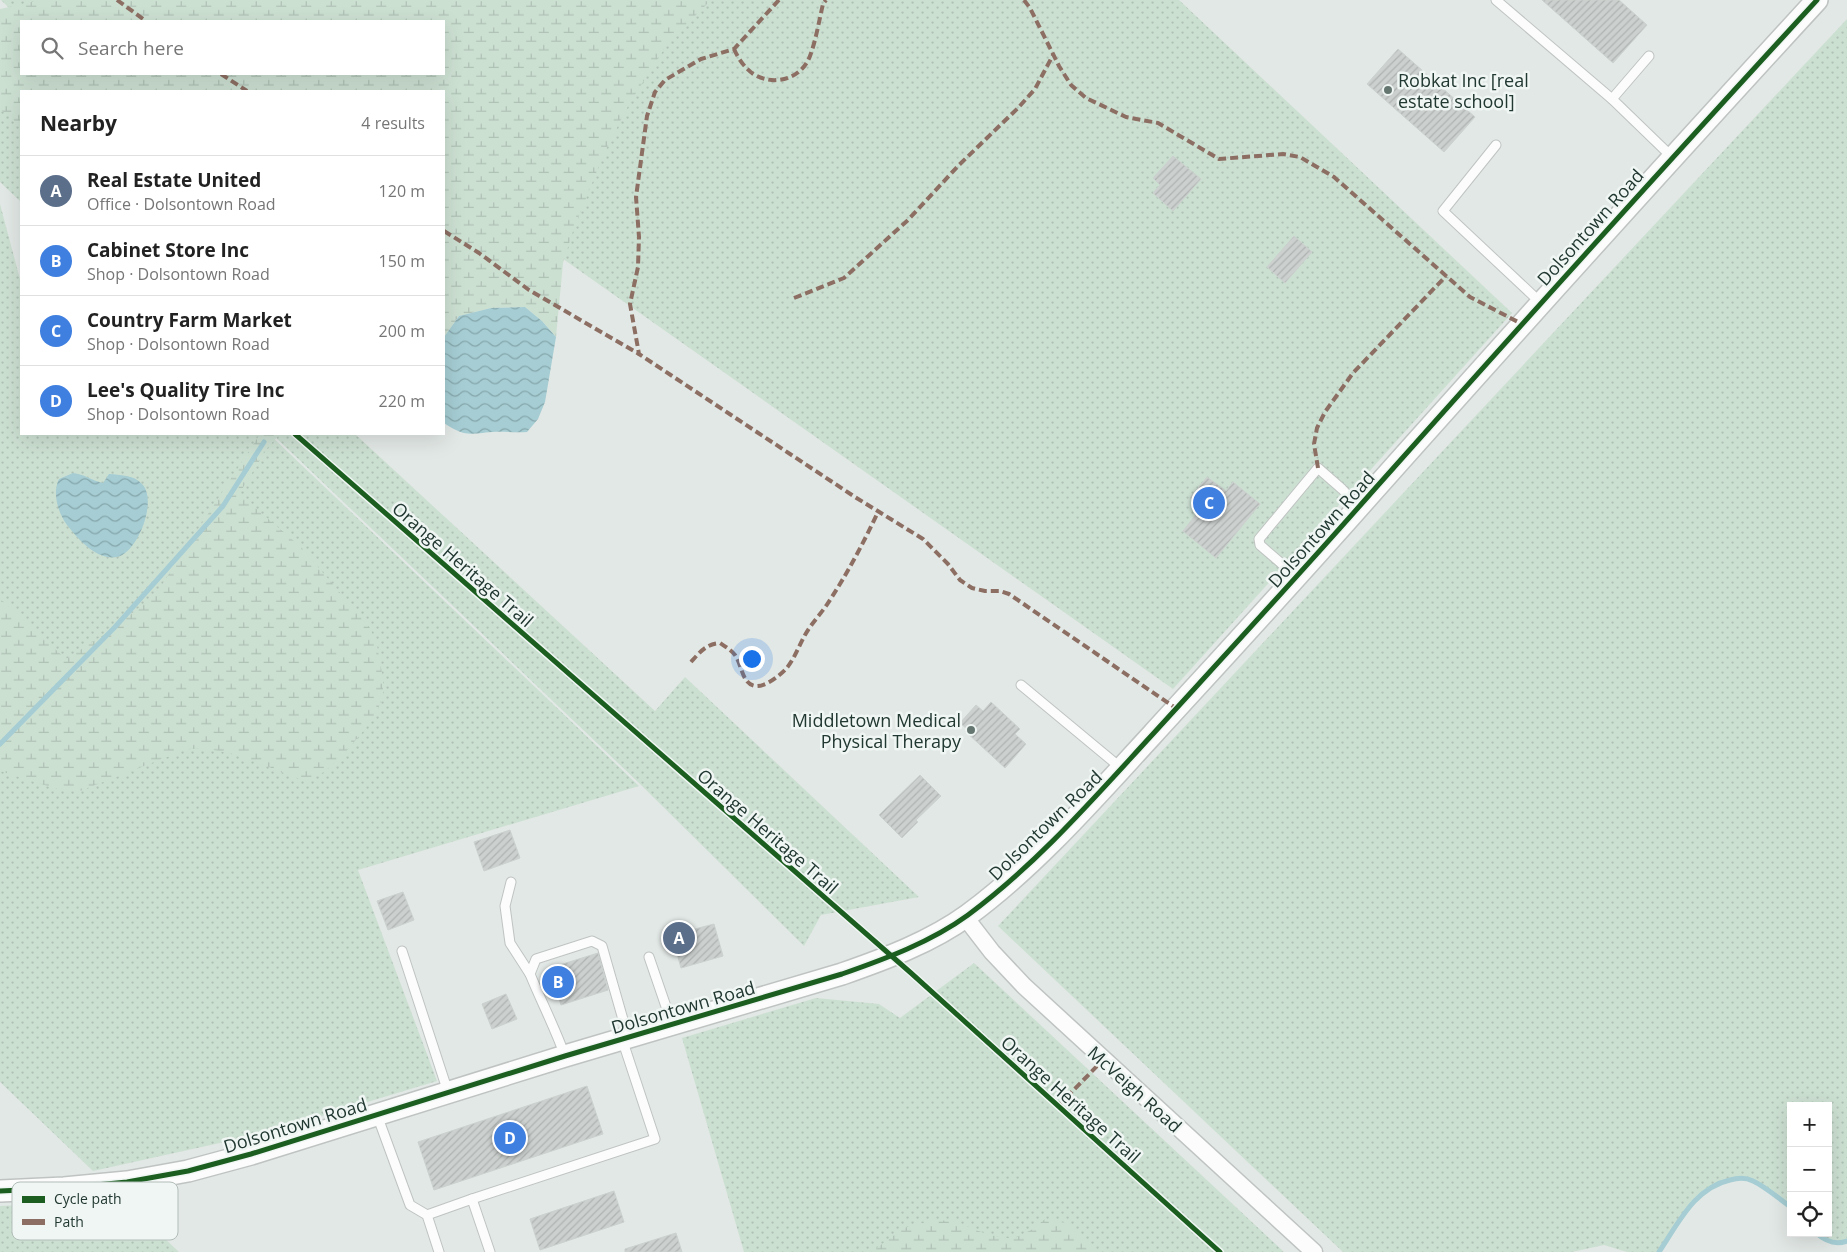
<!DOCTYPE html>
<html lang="en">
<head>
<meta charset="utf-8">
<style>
	:root { --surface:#fff; --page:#f6f6f6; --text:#222; --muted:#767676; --line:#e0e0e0; --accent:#d93025 }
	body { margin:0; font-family:"Open Sans",sans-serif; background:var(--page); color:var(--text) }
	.controls { position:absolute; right:15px; bottom:15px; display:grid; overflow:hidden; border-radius:0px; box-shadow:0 5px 20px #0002 }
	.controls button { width:45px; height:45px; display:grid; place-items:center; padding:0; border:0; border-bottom:1px solid var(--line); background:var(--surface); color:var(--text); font:25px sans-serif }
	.you { position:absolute; left:751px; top:658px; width:18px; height:18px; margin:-12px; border:4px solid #fff; border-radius:50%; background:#1a73e8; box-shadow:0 0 0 8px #1a73e833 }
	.badge { display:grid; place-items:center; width:32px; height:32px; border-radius:50%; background:var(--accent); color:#fff; font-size:16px; font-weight:700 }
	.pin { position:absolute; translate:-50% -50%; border:2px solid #fff; box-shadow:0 1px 5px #0006 }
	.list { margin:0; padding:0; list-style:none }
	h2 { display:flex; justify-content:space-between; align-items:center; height:65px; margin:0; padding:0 20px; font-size:21px }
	h2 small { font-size:16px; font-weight:400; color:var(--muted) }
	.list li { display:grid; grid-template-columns:32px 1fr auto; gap:15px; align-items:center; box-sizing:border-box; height:70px; padding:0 20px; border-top:1px solid var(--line) }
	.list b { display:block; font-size:19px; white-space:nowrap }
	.list p { margin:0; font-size:16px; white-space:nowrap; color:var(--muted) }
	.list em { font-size:16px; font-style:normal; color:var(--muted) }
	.icon { flex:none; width:28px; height:28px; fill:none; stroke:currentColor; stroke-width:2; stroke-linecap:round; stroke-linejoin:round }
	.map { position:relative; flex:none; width:1847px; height:1252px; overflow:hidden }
	.search { position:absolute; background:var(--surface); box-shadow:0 5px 20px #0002; left:20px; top:20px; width:425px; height:55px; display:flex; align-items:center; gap:12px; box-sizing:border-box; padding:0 18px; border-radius:0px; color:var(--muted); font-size:19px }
	.panel { position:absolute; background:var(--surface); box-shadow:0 5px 20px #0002; left:20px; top:90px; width:425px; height:345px; border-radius:0px }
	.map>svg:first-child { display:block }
</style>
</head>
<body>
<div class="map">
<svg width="1847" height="1252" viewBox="0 0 1847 1252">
	<defs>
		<pattern id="grass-dots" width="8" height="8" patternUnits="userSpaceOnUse" patternTransform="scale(1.25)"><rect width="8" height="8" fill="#cce0d2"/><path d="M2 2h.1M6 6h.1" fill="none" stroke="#afc1b5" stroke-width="1.8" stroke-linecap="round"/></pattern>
		<pattern id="wetland-marsh" width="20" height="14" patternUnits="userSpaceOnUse" patternTransform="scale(1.25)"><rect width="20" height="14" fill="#cce0d2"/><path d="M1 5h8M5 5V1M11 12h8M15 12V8" fill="none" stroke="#afc1b5"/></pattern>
		<pattern id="water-waves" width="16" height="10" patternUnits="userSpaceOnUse" patternTransform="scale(1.25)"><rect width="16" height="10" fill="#a5cdd3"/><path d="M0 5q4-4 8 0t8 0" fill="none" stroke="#86a7ac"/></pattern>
		<pattern id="building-hatch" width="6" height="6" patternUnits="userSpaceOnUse" patternTransform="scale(1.25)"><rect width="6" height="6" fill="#ccd1cf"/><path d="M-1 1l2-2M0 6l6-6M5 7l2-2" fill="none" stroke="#afb4b2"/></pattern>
	</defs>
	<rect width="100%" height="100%" fill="#e2e8e5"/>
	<g fill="url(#grass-dots)">
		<path d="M 1,0 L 1179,0 L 1512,313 L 1173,689 L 444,175 L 444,91 L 89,91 L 444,74 L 444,21 L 22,21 Z"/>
		<path d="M 1847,19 L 1847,1241 C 1836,1245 1825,1241 1816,1233 L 1828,1233 L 1828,1106 L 1791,1106 L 1791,1207 C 1779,1199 1766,1187 1753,1181 C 1745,1177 1737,1178 1730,1180 C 1694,1188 1678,1224 1659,1252 L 1627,1252 L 1604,1245 L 1572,1252 L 1343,1252 L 998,926 Z"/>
		<path d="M 0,90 L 21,115 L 21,202 L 0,182 Z"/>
		<path d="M 0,204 L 21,283 L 21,434 L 269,434 L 639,786 L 358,870 L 437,1081 L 265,1133 L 93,1171 L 0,1082 Z"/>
		<path d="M 272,434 L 355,434 L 655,711 L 685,677 L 919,897 L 821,915 L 804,946 L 640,784 Z"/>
		<path d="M 974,963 L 1284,1252 L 744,1252 L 682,1038 L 816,998 L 879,1004 L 900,1018 Z"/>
		<path d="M 122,1198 L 179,1252 L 0,1252 L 0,1206 L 67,1203 Z"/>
	</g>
	<g fill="url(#wetland-marsh)" fill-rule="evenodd">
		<path d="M 41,0 L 711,0 L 668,43 L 629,104 L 604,153 L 573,231 L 563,263 L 556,337 L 542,321 L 525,307 L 491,308 L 459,316 L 444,337 L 444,91 L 21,91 L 21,126 L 0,109 L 0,9 ZM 21,21 L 444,21 L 444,74 L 21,74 Z"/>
		<path d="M 260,434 L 280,434 L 268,447 L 239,494 L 301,547 L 370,628 L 377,645 L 383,679 L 383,696 L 375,717 L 344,754 L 324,772 L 305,781 C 271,769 220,743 185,750 L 80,791 L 57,789 L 0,771 L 0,599 L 66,659 L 111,630 L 156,594 Z"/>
		<path d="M 1045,1219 L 1065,1223 L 1099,1252 L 871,1252 L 904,1228 L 934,1220 L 953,1221 L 989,1235 L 1013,1239 L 1033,1229 Z"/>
	</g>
	<g fill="url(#water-waves)">
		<path d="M 525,307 L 542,321 L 556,337 L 545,402 L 538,419 L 527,432 C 515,433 503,431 492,432 C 468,434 465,437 444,423 L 444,337 L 459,316 L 491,308 Z"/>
		<path d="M 73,473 C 84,474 93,481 103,483 L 109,474 C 120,475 133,475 141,483 C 159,498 138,553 117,557 C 97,561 78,539 67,525 C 58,513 52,493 59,479 Z"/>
	</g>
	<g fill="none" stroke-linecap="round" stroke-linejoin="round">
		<g stroke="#a5cdd3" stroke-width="5">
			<path d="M 0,744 L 115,627 L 223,506 L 264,442"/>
			<path d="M 1816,1233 C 1825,1241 1836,1245 1847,1241"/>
			<path d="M 1659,1252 C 1678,1224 1694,1188 1730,1180 C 1737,1178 1745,1177 1753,1181 C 1766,1187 1779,1199 1791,1207"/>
		</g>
	</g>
	<g fill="url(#building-hatch)" stroke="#cbd1ce">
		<path d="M 1542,0 L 1619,0 L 1647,25 L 1613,63 Z"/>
		<path d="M 1398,49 L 1475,117 L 1444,152 L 1367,84 Z"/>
		<path d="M 1173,156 L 1201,179 L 1173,211 L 1153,193 L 1160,185 L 1153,178 Z"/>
		<path d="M 1294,236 L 1312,252 L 1285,283 L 1267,267 Z"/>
		<path d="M 1207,477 L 1226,491 L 1233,482 L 1260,504 L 1216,558 L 1183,531 L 1201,508 L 1190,498 Z"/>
		<path d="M 991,702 L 1020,729 L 1015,734 L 1026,744 L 1005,768 L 965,731 L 967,729 L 960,723 L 976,705 L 983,711 Z"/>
		<path d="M 920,775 L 941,796 L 916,820 L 918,822 L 902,838 L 879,815 Z"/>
		<path d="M 510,830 L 520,858 L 484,871 L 474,842 Z"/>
		<path d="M 403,892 L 414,920 L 388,930 L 377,901 Z"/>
		<path d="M 714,924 L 723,956 L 681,968 L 672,935 Z"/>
		<path d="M 598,953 L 608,990 L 561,1005 L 550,968 Z"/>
		<path d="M 506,994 L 517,1019 L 492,1029 L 482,1004 Z"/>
		<path d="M 587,1086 L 603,1134 L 434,1190 L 418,1142 Z"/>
		<path d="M 614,1191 L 624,1222 L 540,1250 L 530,1219 Z"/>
		<path d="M 676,1233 L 682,1252 L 625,1252 L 625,1249 Z"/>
	</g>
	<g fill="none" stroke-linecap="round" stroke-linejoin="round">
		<g stroke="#bfc4c2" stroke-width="11">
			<g id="service">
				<path d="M 1496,0 L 1612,99"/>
				<path d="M 1649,56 L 1612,99 L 1672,157"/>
				<path d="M 1496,145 L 1443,211 L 1541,303"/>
				<path d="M 1297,577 L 1260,545 L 1259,539 L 1318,468 L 1342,489 L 1359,507"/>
				<path d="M 1021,685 L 1121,768"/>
				<path d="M 511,882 L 505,906 L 510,943 L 530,974"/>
				<path d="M 402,951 L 448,1092"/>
				<path d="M 649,957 L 672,1024"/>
				<path d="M 565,1056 C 555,1028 541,1001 530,974 L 536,959 L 592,941 L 602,946 L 628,1037"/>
				<path d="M 377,1115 L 410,1205 L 427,1215 L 439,1252"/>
				<path d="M 472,1199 L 655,1139 L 622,1039"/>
				<path d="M 427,1215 L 472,1199 L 490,1252"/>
			</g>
		</g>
		<g stroke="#bfc4c2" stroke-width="19">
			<path id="minor" d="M 965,917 L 992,952 L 1024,986 L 1314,1252"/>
		</g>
		<g stroke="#bfc4c2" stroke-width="24">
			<path id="tertiary" d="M 0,1191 L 64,1188 L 127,1182 L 188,1171 L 251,1154 L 565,1056 L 842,974 C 885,959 931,942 968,915 C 1037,864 1094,798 1152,735 C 1226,654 1300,574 1372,492 C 1519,327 1667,163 1817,0"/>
		</g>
		<use href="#service" stroke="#fbfcfb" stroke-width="9"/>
		<use href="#minor" stroke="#fbfcfb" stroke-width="16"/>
		<use href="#tertiary" stroke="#fbfcfb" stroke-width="21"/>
		<g stroke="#8d6e63" stroke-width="4" stroke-dasharray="8 4" stroke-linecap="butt">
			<path d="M 117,0 L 146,21"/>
			<path d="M 779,0 L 734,49 L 701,59 L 665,80 L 655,92 L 647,116 L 636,197 L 639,237 L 638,267 L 630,304 L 639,354 L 855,497 L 923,539 L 948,564 L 960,580 L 972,588 L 985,591 L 1000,591 L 1009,594 L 1177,709"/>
			<path d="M 1024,0 L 1030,8 L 1059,66 L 1071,85 L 1086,98 L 1126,117 L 1158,123 L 1219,159 L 1283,154 L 1300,157 L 1334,177 L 1470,297 L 1522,324"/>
			<path d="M 734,49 C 738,58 744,67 752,73 C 772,87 801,80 810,56 C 816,40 819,21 823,4 L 826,0"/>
			<path d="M 221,74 L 247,91"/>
			<path d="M 444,231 L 479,253 L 529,290 L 639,354"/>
			<path d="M 794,298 L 844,278 L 908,220 L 959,165 L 1018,108 L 1035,89 L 1053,55"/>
			<path d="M 1318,468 L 1314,444 L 1317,428 L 1325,412 L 1353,373 L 1446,276"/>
			<path d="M 691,662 C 700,652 706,644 720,643 C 726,647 731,650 735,655 C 742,665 742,684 755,686 C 765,687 778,677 785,670 C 796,658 800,641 810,627 C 815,620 821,613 826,606 C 846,576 863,544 878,512"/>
			<path d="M 1058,1106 L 1103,1060"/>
		</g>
		<g stroke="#f0f6f3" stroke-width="8">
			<g id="cycleway">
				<path d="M 295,434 L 911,973 L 1220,1252"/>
				<path d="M 0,1191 L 64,1188 L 127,1182 L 188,1171 L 251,1154 L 565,1056 L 842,974 C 885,959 931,942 968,915 C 1037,864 1094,798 1152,735 C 1226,654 1300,574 1372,492 C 1519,327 1667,163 1817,0"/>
			</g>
		</g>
		<use href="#cycleway" stroke="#1b5e20" stroke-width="5"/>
	</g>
	<g fill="#657671" stroke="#f0f6f3" stroke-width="2">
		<circle cx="1388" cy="90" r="5"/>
		<circle cx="971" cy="730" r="5"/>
	</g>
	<g text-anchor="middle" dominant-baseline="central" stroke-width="5" stroke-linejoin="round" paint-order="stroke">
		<g font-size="18" fill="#223832" stroke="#f0f6f3" text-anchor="start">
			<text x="1398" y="80">Robkat Inc [real<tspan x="1398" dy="21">estate school]</tspan></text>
			<text x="961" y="720" text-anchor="end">Middletown Medical<tspan x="961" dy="21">Physical Therapy</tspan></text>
		</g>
		<g font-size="18" fill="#223832" stroke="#f0f6f3">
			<text transform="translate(1590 227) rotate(-48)">Dolsontown Road</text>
			<text transform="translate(1321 529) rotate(-48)">Dolsontown Road</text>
			<text transform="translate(463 564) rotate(41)">Orange Heritage Trail</text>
			<text transform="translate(1045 825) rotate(-44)">Dolsontown Road</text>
			<text transform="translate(768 831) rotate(41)">Orange Heritage Trail</text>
			<text transform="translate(683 1007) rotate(-16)">Dolsontown Road</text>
			<text transform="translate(1135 1089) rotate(42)">McVeigh Road</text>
			<text transform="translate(1071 1099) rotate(42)">Orange Heritage Trail</text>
			<text transform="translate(295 1125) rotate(-17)">Dolsontown Road</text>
		</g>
	</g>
	<rect x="12" y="1182" width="166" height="58" rx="8" fill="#f0f6f3" stroke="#b2bdb9" stroke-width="1"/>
	<rect x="22" y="1196" width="23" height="7" fill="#1b5e20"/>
	<rect x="22" y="1219" width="23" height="6" fill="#8d6e63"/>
	<g font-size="14" fill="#223832">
		<text x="54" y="1204">Cycle path</text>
		<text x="54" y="1227">Path</text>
	</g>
</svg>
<div class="controls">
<button>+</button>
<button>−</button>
<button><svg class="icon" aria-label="locate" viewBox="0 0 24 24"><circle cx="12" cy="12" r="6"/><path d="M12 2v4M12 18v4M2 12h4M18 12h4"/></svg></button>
</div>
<div class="you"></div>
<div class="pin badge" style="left:679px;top:938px;background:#5c6f8a">A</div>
<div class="pin badge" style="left:558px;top:982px;background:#3f7fe0">B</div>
<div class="pin badge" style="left:1209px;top:503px;background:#3f7fe0">C</div>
<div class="pin badge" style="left:510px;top:1138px;background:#3f7fe0">D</div>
<div class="search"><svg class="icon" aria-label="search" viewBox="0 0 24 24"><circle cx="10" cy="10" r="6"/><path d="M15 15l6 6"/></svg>Search here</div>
<section class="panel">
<h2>Nearby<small>4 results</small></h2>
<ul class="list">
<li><span class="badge" style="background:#5c6f8a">A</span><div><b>Real Estate United</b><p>Office · Dolsontown Road</p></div><em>120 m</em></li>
<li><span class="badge" style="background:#3f7fe0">B</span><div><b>Cabinet Store Inc</b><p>Shop · Dolsontown Road</p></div><em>150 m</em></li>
<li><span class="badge" style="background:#3f7fe0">C</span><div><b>Country Farm Market</b><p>Shop · Dolsontown Road</p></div><em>200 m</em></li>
<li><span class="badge" style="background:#3f7fe0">D</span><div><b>Lee's Quality Tire Inc</b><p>Shop · Dolsontown Road</p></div><em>220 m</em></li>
</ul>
</section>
</div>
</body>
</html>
